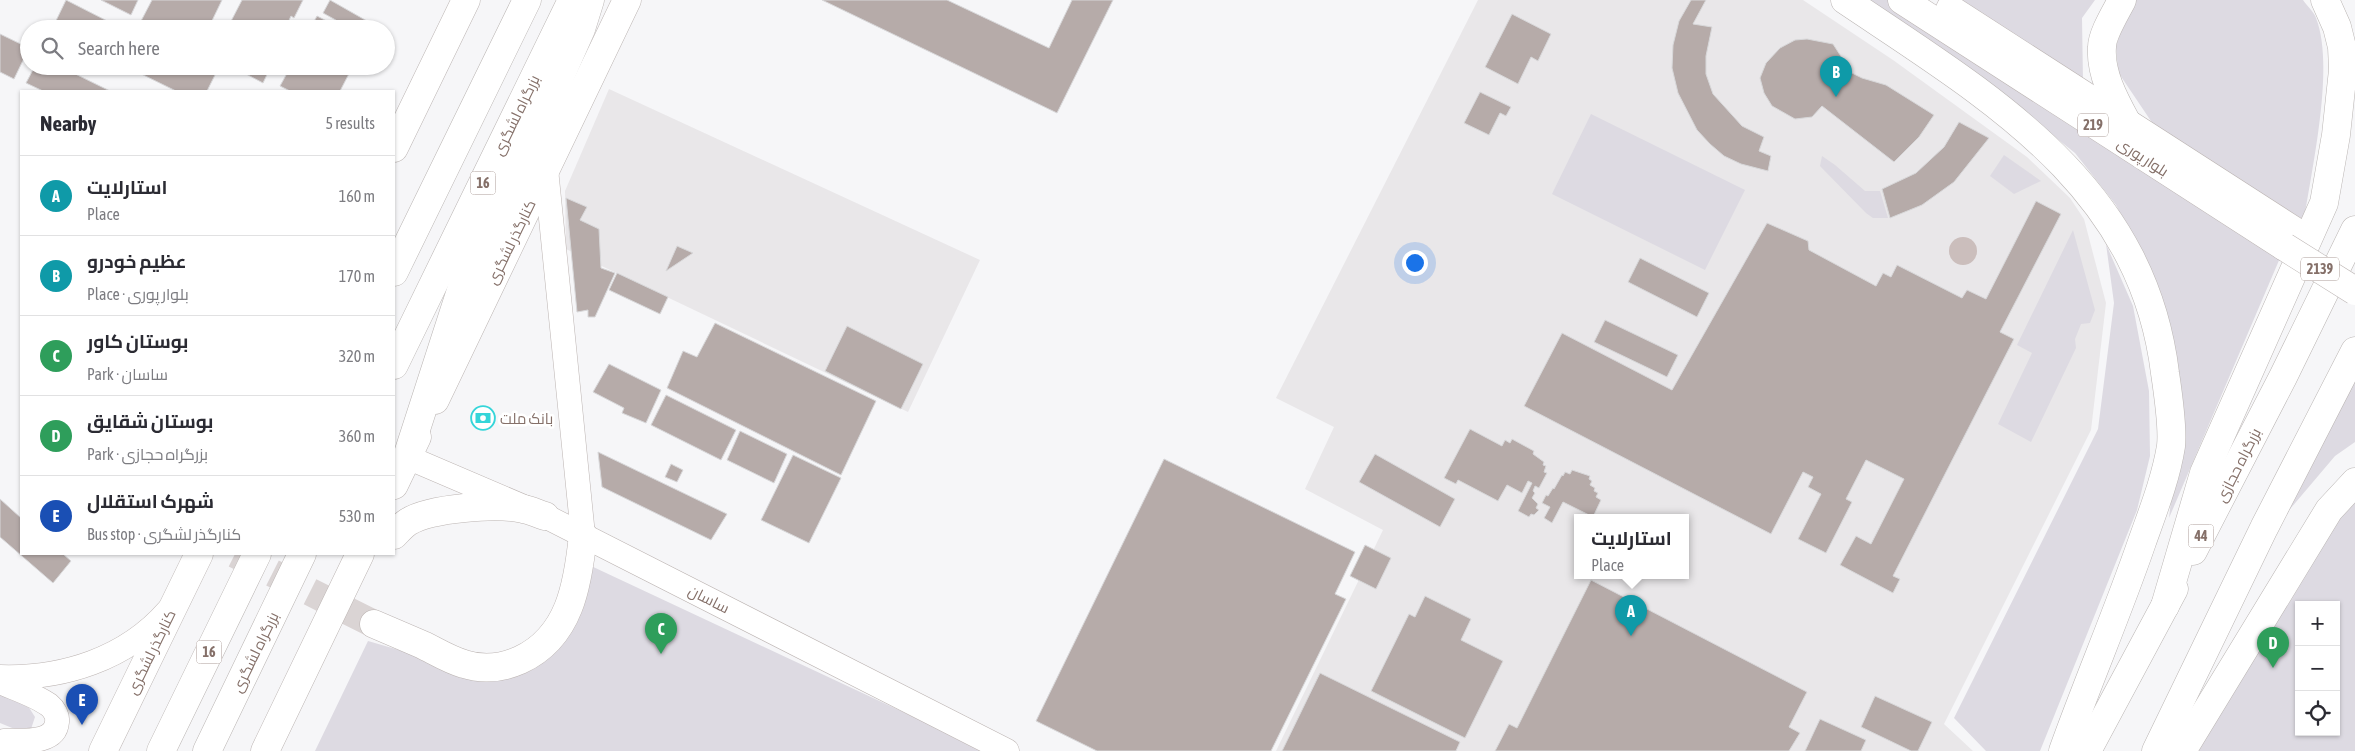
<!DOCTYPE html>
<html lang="en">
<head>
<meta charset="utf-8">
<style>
	:root { --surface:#fff; --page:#f7f7f7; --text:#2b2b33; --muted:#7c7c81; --line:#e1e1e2; --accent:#30777e }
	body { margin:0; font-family:"Asap Condensed",Cairo,sans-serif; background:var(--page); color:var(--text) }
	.controls { position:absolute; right:15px; bottom:15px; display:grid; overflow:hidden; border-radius:0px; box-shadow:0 1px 4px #0004 }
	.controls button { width:45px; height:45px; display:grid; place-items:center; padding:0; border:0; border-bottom:1px solid var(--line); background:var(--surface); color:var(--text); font:25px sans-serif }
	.you { position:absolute; left:1414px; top:262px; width:18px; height:18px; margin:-12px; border:4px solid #fff; border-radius:50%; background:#1a73e8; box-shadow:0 0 0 8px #1a73e833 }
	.badge { display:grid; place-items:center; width:32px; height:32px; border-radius:50%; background:var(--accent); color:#fff; font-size:16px; font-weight:700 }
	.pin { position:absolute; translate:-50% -41px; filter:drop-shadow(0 1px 2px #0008) }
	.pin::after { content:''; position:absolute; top:26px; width:18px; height:15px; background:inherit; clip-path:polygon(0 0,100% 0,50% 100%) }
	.popup { position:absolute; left:1574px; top:514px; width:115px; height:65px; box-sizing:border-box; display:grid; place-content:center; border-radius:0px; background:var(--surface); filter:drop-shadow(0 1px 4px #0005); font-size:16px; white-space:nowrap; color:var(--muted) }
	.popup b { font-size:19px; color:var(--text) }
	.popup::after { content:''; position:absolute; left:50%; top:100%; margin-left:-10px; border:10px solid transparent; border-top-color:var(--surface) }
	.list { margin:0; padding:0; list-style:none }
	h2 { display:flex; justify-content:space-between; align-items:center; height:65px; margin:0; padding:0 20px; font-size:21px }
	h2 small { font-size:16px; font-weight:400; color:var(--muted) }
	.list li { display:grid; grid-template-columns:32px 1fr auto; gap:15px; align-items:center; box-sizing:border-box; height:80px; padding:0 20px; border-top:1px solid var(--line) }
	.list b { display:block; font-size:19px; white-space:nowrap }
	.list p { margin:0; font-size:16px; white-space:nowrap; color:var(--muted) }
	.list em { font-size:16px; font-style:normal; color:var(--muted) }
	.icon { flex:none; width:28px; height:28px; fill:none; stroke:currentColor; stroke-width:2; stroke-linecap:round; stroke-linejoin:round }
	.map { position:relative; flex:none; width:2355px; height:751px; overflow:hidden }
	.search { position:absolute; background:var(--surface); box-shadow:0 1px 4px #0004; left:20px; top:20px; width:375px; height:55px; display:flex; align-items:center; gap:12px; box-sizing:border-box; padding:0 18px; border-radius:28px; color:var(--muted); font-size:19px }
	.panel { position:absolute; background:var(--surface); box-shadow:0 1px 4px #0004; left:20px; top:90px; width:375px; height:465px; border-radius:0px }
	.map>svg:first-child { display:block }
</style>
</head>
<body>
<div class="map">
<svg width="2355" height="751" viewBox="0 0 2355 751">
	<rect width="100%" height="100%" fill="#f6f6f8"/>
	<g fill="#e9e7e9" fill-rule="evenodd">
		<path d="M 1478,0 L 1803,0 L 1893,60 L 2027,157 L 2070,198 L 2084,219 L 2106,303 L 2091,430 L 1944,724 L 1973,751 L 1276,751 L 1383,530 L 1305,489 L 1334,427 L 1276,398 ZM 1577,517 L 1685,517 L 1685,575 L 1577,575 Z"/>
		<path d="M 609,89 L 980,260 L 908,412 L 566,249 L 565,191 Z"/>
	</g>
	<g fill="#dddae2" fill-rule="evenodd">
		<path d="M 1863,0 L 1890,0 L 2283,251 L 2169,518 L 2179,434 L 2148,269 L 2116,205 L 2075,153 L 1993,87 Z"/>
		<path d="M 1957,0 L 2095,0 L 2082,18 L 2083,82 Z"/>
		<path d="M 2136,0 L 2303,0 C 2307,6 2314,12 2316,18 C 2335,66 2312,167 2304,220 L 2155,127 L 2118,72 L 2116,46 L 2128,11 Z"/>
		<path d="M 1591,114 L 1745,190 L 1705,270 L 1552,194 Z"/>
		<path d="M 2004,155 L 2041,181 L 2014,194 L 1990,176 Z"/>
		<path d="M 1822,156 L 1835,165 L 1865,191 L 1880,191 L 1888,218 L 1873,218 L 1866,213 L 1820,166 Z"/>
		<path d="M 2073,230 L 2095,310 L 2090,323 L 2081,324 L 2075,339 L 2076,348 L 2031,442 L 1998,424 L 2032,353 L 2017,345 Z"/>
		<path d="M 2106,244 L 2133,306 L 2149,391 L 2150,456 L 2137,510 L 2040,751 L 1986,751 L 1954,718 L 2098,429 L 2114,303 Z"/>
		<path d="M 2355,375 L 2355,442 L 2335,456 L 2285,515 Z"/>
		<path d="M 2355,493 L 2355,751 L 2196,751 ZM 2299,605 L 2336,605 L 2336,732 L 2299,732 Z"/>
		<path d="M 589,565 L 950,734 L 986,751 L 315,751 L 368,641 L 454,666 L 523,666 Z"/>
		<path d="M 0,693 L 28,706 L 35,717 L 31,729 L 22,732 L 0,723 Z"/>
	</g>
	<circle fill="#cbbebc" cx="1963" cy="251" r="14"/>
	<g fill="#b6aba9" stroke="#d8d8da">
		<path d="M 66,0 L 123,29 L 52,29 Z"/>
		<path d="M 101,0 L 138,0 L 131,15 Z"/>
		<path d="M 152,0 L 222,0 L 208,29 L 142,29 L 144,23 L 141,21 Z"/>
		<path d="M 242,0 L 303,0 L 294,18 L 291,16 L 285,29 L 230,29 L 228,27 Z"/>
		<path d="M 330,0 L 374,25 L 372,29 L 352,29 L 323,13 Z"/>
		<path d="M 822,0 L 947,0 L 1049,48 L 1072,0 L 1113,0 L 1057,113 Z"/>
		<path d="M 1691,0 L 1706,0 L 1693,24 L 1712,27 L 1706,56 L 1706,74 L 1713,94 L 1742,126 L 1764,137 L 1759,151 L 1771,156 L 1768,171 L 1741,164 L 1724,156 L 1710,144 L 1697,130 L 1678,93 L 1672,68 L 1673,45 L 1679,21 Z"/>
		<path d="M 1512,14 L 1551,34 L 1538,61 L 1531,57 L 1518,84 L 1485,67 Z"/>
		<path d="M 317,16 L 342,29 L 310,29 Z"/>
		<path d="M 0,34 L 29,48 L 14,79 L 0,72 Z"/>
		<path d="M 1807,39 L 1833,44 L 1844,61 L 1844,69 L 1862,78 L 1886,85 L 1934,115 L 1919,137 L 1894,162 L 1822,106 L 1812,117 L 1795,119 L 1772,106 L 1764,93 L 1760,78 L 1766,63 L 1780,48 L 1795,40 Z"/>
		<path d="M 35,66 L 59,66 L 110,91 L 43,91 L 26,83 Z"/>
		<path d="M 125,66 L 199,66 L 215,75 L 207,91 L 176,91 Z"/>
		<path d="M 231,66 L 271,66 L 263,83 Z"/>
		<path d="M 291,66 L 353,66 L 340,91 L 290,91 L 280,86 Z"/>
		<path d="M 1480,92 L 1511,107 L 1506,116 L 1500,113 L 1489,135 L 1464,123 Z"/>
		<path d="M 1959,122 L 1989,138 L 1954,182 L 1922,205 L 1890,218 L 1882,189 L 1916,173 L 1944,147 Z"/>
		<path d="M 566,198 L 587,207 L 580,220 L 599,229 L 601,268 L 615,273 L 595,317 L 588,317 L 588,310 L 577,312 Z"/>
		<path d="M 2036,201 L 2061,214 L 2000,332 L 2014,339 L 1893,576 L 1900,579 L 1893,593 L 1840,565 L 1856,536 L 1871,544 L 1904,479 L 1866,460 L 1846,499 L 1852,502 L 1826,553 L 1798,539 L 1821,494 L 1808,487 L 1813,477 L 1803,472 L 1771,534 L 1524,406 L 1562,333 L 1672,390 L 1767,223 L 1808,241 L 1809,250 L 1876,286 L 1883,273 L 1891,277 L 1897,265 L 1962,298 L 1967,290 L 1986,299 Z"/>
		<path d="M 677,246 L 693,253 L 666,271 Z"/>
		<path d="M 1640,258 L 1709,293 L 1697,317 L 1628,282 Z"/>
		<path d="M 617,273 L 668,297 L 660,314 L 609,290 Z"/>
		<path d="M 1605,320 L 1678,355 L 1667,377 L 1594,342 Z"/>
		<path d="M 715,323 L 876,401 L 841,475 L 667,388 L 683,351 L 697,357 Z"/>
		<path d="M 847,326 L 923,364 L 901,409 L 825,371 Z"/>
		<path d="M 609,364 L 661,390 L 646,423 L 622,413 L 624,408 L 593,392 Z"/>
		<path d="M 666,395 L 736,430 L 721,460 L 651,425 Z"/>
		<path d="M 1470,429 L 1502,446 L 1505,440 L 1510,443 L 1512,439 L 1534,451 L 1533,454 L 1544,462 L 1543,465 L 1546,466 L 1544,472 L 1547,473 L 1539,488 L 1535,486 L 1533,491 L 1535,493 L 1532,498 L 1538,504 L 1536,508 L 1539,510 L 1534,515 L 1531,514 L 1529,517 L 1518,511 L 1532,483 L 1528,481 L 1522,493 L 1507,485 L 1498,501 L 1458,480 L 1456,484 L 1444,478 Z"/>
		<path d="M 740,431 L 787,454 L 774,483 L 727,460 Z"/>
		<path d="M 598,452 L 727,514 L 711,540 L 602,487 Z"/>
		<path d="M 1375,454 L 1455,499 L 1440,527 L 1359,482 Z"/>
		<path d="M 793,455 L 841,478 L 809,543 L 761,520 Z"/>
		<path d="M 1164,459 L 1355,552 L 1335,594 L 1346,599 L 1271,751 L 1097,751 L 1036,721 Z"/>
		<path d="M 671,464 L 683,470 L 677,482 L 665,477 Z"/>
		<path d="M 1572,470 L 1590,476 L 1589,479 L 1592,481 L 1590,485 L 1595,488 L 1594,491 L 1598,493 L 1596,497 L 1601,500 L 1593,517 L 1563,502 L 1552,523 L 1544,518 L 1550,507 L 1542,503 L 1546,495 L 1548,496 L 1553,488 L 1554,489 L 1562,475 L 1563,476 L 1565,472 L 1570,474 Z"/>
		<path d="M 0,499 L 21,518 L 21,554 L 63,554 L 71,561 L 53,583 L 0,537 Z"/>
		<path d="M 1365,545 L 1391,558 L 1376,589 L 1350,576 Z"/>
		<path d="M 1591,580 L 1807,692 L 1789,727 L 1800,733 L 1789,751 L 1495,751 L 1509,724 L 1517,728 Z"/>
		<path d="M 1425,596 L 1471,619 L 1461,640 L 1503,661 L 1465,738 L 1371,691 L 1409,614 L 1415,617 Z"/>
		<path d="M 1320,673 L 1460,742 L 1456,751 L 1282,751 Z"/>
		<path d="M 1875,696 L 1932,722 L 1918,751 L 1911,751 L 1861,727 Z"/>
		<path d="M 1820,719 L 1866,740 L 1861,751 L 1805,751 Z"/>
	</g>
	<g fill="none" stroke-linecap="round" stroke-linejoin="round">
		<path stroke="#dad4d4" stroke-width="28" stroke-dasharray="28 14" stroke-linecap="butt" d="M 235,554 L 374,624"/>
		<g stroke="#bcb4b2" stroke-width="25">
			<g id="secondary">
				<path d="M 546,169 L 583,535"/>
				<path d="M 407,457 L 545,516 L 1007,751"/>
				<path d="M 0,677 C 63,679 126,659 168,611"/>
				<path d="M 0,682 C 16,689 35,695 49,705 C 54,709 58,716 57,722 C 55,745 21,740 4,741"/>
			</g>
		</g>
		<g stroke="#bcb5b3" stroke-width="29">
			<g id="primary">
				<path d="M 1902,0 L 2285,247"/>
				<path d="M 1950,9 L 2296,232"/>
				<path d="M 394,148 L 466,0"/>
				<path d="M 435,400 L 627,0"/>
				<path d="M 394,485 L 417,437"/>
				<path d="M 394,535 C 398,531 403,525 408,522 C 430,508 498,503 523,509 C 531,510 538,514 545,516"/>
				<path d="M 374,624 C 390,631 407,638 423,645 C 437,652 450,660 464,664 C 483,670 502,668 520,660 C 570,637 578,584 583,535"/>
				<path d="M 103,751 L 199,554"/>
				<path d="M 265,751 L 360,554"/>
			</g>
		</g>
		<g stroke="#bab5b3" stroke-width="29">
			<g id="highway">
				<path d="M 1845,0 C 1989,97 2142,184 2165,373 C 2168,393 2173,427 2171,446 C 2166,478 2153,511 2142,542 C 2118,612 2088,681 2063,751"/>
				<path d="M 2122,0 C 2116,12 2102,34 2102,47 C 2100,73 2114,99 2126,121"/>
				<path d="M 394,272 L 527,0"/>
				<path d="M 394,365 L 572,0"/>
				<path d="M 407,457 L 464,281 L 546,108 L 581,29 L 590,0"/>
				<path d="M 2193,551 L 2283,377 L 2355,230"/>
				<path d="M 2165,606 L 2204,473 L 2324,203 L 2336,135 L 2343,70 L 2342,47 L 2337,27 L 2325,0"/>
				<path d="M 161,751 L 257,554"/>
				<path d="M 207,751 L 302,554"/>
				<path d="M 2087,751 L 2174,589"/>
				<path d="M 2156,751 L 2264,528 L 2355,351"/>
				<path d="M 2182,751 L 2329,510 L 2355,482"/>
			</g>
		</g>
		<use href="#secondary" stroke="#fff" stroke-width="24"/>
		<use href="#primary" stroke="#fff" stroke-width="28"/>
		<use href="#highway" stroke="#fff" stroke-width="28"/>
		<g stroke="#bcb5b3" stroke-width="29" stroke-linecap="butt">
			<path id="primary-bridge" d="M 2285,247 L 2355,291"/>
		</g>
		<use href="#primary-bridge" stroke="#fff" stroke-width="28"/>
	</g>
	<defs>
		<g id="bank-ring" transform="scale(1.25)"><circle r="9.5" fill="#fff" stroke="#35d5d9" stroke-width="1.5"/><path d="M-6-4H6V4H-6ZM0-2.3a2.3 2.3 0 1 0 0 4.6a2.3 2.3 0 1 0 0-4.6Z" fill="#35d5d9"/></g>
	</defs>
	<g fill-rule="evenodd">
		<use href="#bank-ring" x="483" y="418"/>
	</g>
	<g text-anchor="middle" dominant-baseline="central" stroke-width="5" stroke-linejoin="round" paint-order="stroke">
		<g fill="#fff" stroke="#aa9b96" stroke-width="1">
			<rect x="2078" y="113.5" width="30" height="23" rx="4"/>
			<rect x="470.5" y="171.5" width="25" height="23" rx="4"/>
			<rect x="2301" y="257.5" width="38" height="23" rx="4"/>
			<rect x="2188.5" y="524.5" width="25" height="23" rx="4"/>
			<rect x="196.5" y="640.5" width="25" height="23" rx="4"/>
		</g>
		<g font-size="14" font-weight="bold" fill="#857069">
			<text x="2093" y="125">219</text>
			<text x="483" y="183">16</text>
			<text x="2320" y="269">2139</text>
			<text x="2201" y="536">44</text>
			<text x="209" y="652">16</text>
		</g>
		<g font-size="15" fill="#857069" stroke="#fff">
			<text transform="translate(516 115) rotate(-64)">بزرگراه لشگری</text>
			<text transform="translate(2143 157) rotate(33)">بلوار پوری</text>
			<text transform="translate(511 242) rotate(-64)">کنارگذر لشگری</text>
			<text transform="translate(2238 465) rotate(-63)">بزرگراه حجازی</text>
			<text transform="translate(709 599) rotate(27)">ساسان</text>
			<text transform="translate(151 652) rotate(-64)">کنارگذر لشگری</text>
			<text transform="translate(255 652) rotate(-64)">بزرگراه لشگری</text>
		</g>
		<g font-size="15" fill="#857069" stroke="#fff" text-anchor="start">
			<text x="500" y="418">بانک ملت</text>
		</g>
	</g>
</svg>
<div class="controls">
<button>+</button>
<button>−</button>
<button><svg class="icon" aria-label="locate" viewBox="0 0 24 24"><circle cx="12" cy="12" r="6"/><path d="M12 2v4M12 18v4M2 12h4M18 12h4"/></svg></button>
</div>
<div class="you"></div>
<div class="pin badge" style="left:1631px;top:636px;background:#0f9aa8">A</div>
<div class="popup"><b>استارلایت</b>Place</div>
<div class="pin badge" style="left:1836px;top:97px;background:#0f9aa8">B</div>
<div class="pin badge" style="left:661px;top:654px;background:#2e9e5b">C</div>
<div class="pin badge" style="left:2273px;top:668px;background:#2e9e5b">D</div>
<div class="pin badge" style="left:82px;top:725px;background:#1a4fb4">E</div>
<div class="search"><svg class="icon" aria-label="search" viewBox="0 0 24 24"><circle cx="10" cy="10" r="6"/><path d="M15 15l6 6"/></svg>Search here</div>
<section class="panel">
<h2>Nearby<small>5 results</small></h2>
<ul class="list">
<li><span class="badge" style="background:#0f9aa8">A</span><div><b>استارلایت</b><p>Place</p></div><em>160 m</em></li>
<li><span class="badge" style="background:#0f9aa8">B</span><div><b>عظیم خودرو</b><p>Place · بلوار پوری</p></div><em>170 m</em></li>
<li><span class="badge" style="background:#2e9e5b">C</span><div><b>بوستان کاور</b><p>Park · ساسان</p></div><em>320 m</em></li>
<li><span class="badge" style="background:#2e9e5b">D</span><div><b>بوستان شقایق</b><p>Park · بزرگراه حجازی</p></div><em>360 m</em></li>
<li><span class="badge" style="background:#1a4fb4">E</span><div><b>شهرک استقلال</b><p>Bus stop · کنارگذر لشگری</p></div><em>530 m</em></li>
</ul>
</section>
</div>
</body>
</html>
